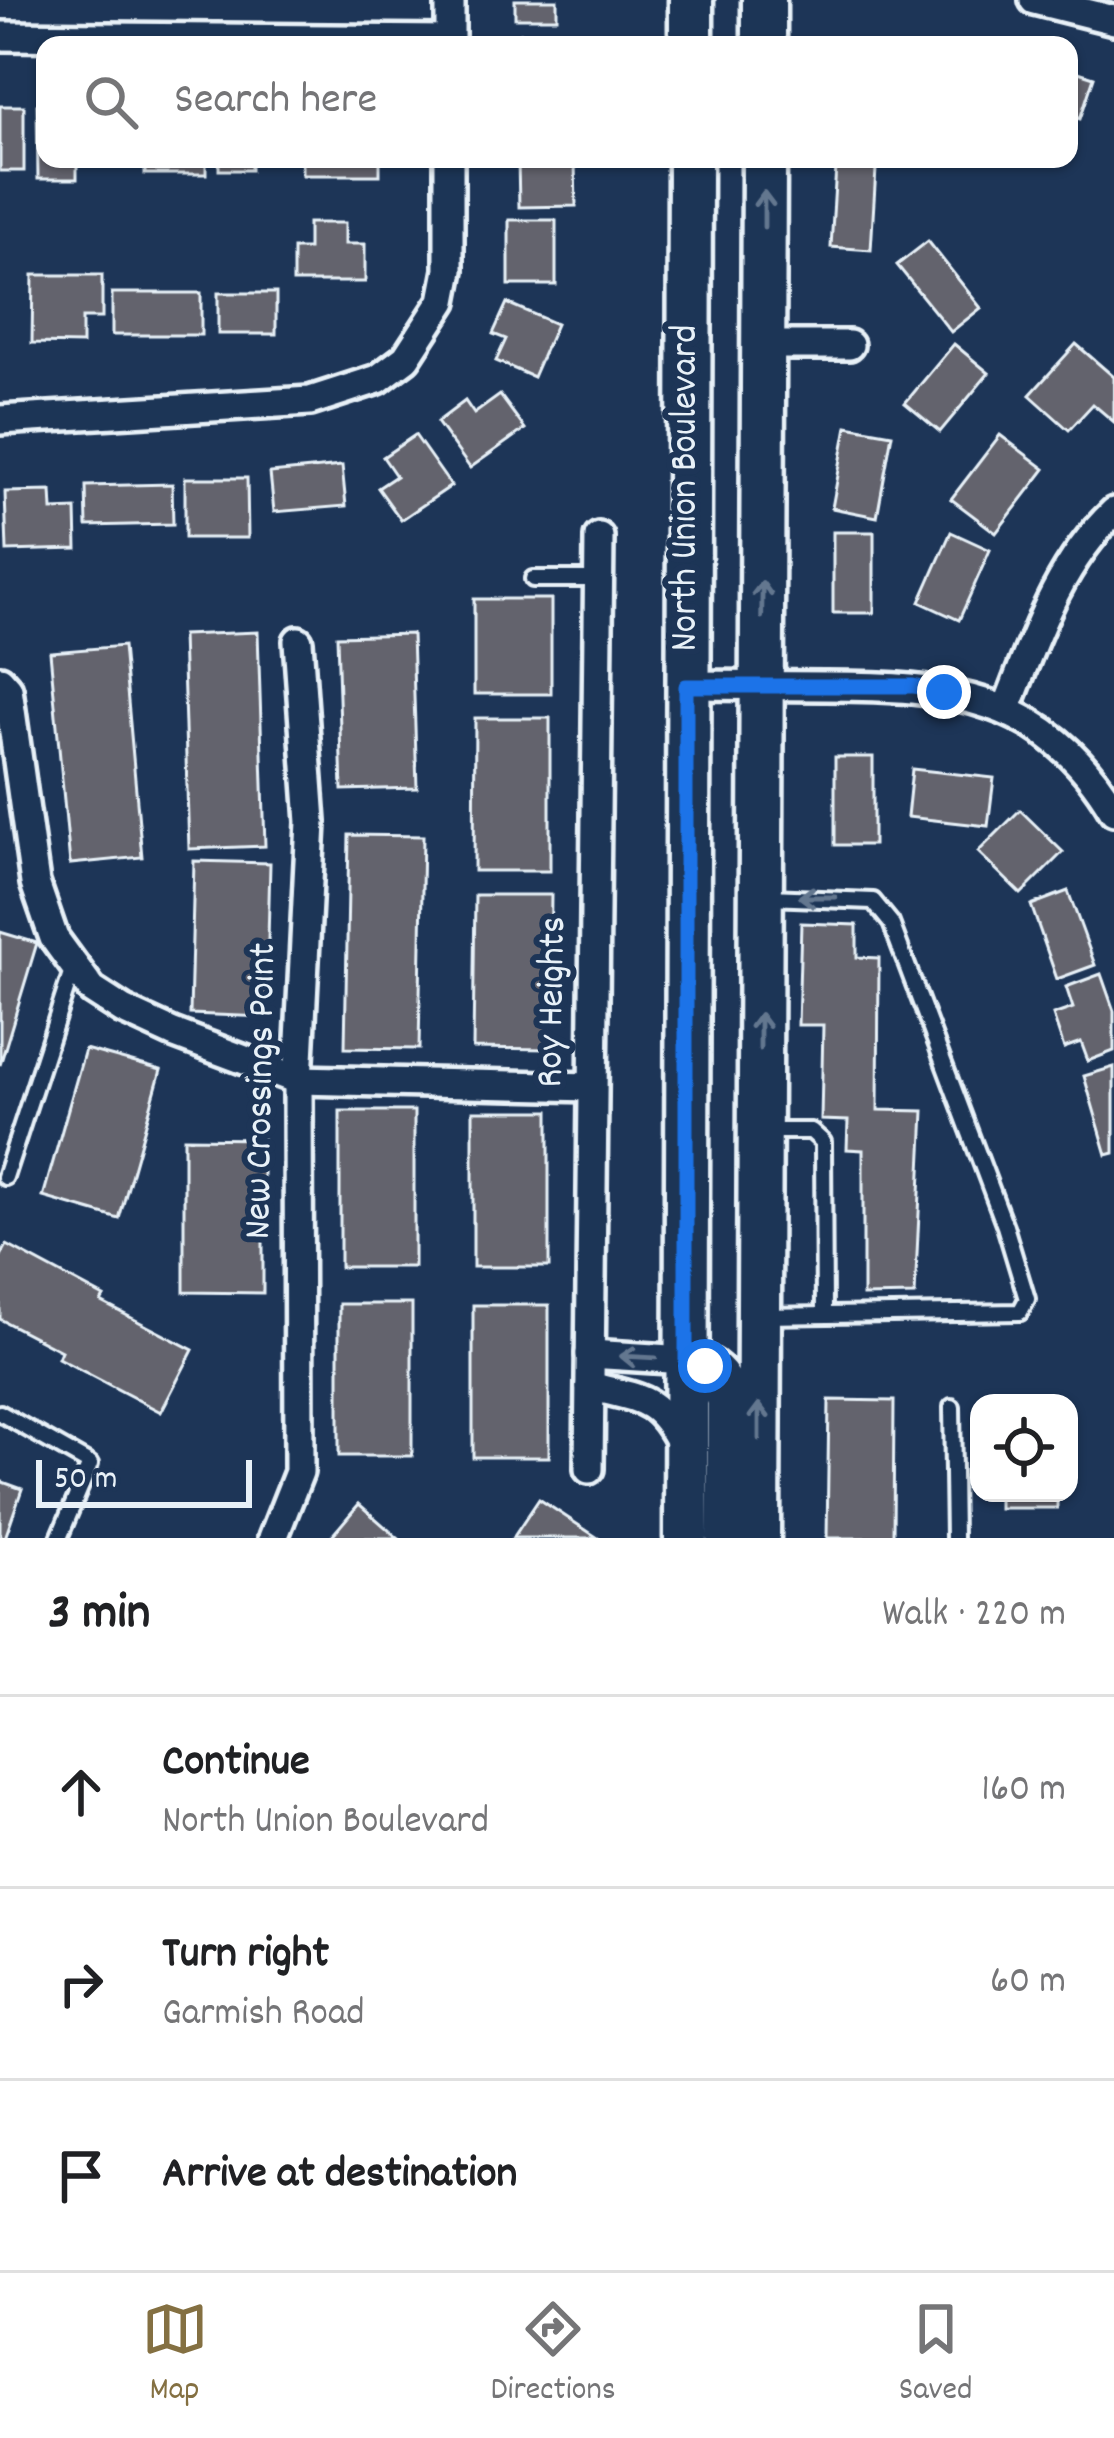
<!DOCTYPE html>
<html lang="en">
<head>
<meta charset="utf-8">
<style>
	:root { --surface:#fff; --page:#f6f6f6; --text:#202124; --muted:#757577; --line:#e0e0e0; --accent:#847042 }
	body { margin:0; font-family:Dekko,sans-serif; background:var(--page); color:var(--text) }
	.controls { position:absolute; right:36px; bottom:36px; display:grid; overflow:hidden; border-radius:24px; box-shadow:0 3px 9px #0004 }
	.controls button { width:108px; height:108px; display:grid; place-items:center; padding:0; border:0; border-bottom:3px solid var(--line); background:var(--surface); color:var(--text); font:60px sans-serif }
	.scale { position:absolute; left:36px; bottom:30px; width:216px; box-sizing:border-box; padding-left:12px; border:6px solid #e8f1f8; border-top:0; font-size:33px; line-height:42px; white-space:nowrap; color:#e8f1f8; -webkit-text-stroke:9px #1d3557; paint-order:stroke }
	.stop { position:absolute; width:36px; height:36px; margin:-27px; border:9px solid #1a73e8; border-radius:50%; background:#fff }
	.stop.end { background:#1a73e8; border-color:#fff; box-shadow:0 3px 12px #0008 }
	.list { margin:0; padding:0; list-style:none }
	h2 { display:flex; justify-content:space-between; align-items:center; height:156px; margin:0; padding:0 48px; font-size:51px }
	h2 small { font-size:39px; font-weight:400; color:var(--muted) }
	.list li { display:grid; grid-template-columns:78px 1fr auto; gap:36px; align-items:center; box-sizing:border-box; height:192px; padding:0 48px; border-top:3px solid var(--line) }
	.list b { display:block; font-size:45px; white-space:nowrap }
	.list p { margin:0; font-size:39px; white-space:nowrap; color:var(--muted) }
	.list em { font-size:39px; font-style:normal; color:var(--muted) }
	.icon { flex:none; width:66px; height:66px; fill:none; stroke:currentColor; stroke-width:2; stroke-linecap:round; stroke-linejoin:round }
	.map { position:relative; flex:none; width:1114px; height:1538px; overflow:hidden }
	.search { position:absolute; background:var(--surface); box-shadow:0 3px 9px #0004; left:36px; right:36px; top:36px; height:132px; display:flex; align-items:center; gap:30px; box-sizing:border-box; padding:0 42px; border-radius:24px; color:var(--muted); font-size:45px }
	.sheet { height:732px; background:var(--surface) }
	nav { display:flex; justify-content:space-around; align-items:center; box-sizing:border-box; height:168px; border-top:3px solid var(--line); background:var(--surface); font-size:33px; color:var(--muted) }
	nav a { display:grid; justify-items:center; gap:6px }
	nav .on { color:var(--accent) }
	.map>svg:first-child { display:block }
</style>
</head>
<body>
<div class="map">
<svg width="1114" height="1538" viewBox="0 0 1114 1538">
	<rect width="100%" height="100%" fill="#1d3557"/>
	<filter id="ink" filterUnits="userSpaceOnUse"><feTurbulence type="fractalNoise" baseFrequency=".00833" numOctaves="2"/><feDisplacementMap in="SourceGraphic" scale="24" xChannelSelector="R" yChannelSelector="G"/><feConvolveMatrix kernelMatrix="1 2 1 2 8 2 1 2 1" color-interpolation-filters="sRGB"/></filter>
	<g filter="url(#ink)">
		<g fill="#63646d" stroke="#e8f1f8" stroke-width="3">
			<rect x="515" y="0" width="42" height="18"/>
			<rect x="521" y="33" width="48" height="12"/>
			<path d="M 1069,69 L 1094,77 L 1080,119 L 1069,116 Z"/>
			<path d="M 37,105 L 45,105 L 45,159 L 77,159 L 77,179 L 38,179 Z"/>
			<rect x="0" y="106" width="24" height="65"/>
			<rect x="145" y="159" width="61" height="15"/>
			<rect x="219" y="159" width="32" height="11"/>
			<rect x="302" y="159" width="78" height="16"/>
			<path d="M 518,159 L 575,163 L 576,206 L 519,207 Z"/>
			<path d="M 836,167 L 876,169 L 871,250 L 831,247 Z"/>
			<rect x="509" y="220" width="47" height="65"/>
			<path d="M 308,223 L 345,223 L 345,244 L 365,244 L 365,282 L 293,282 L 293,249 L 308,249 Z"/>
			<path d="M 928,241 L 981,308 L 951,332 L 897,265 Z"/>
			<path d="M 33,275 L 102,275 L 102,318 L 82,318 L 82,344 L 32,343 Z"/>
			<rect x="112" y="293" width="89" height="42"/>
			<rect x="218" y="293" width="58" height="41"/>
			<path d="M 507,303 L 556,324 L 533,377 L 496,361 L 506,339 L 493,334 Z"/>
			<path d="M 954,344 L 989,373 L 940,432 L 905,403 Z"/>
			<path d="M 1076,344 L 1114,377 L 1114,422 L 1093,404 L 1069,430 L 1030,395 Z"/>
			<path d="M 500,395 L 525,429 L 470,468 L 437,422 L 465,401 L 474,414 Z"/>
			<path d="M 847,426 L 892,434 L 877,517 L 832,508 Z"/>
			<path d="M 415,435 L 451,486 L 401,520 L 378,488 L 396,476 L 383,457 Z"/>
			<path d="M 1000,435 L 1045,469 L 996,533 L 951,499 Z"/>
			<path d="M 342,466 L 346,506 L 274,512 L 270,473 Z"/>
			<path d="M 185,478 L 247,478 L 248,538 L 185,538 Z"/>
			<path d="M 172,484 L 173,524 L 87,526 L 86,486 Z"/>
			<path d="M 51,491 L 52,510 L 76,509 L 77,549 L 7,551 L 5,492 Z"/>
			<rect x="833" y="532" width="41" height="81"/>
			<path d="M 951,532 L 990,550 L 959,620 L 920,602 Z"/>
			<rect x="474" y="599" width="77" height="95"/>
			<path d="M 258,632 L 265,846 L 189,849 L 182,635 Z"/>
			<path d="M 412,634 L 417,788 L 342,790 L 337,636 Z"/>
			<path d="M 123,646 L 142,857 L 70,864 L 50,652 Z"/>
			<path d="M 475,718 L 550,718 L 550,871 L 474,871 Z"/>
			<rect x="835" y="757" width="38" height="88"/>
			<path d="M 912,769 L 994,778 L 988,826 L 907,817 Z"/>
			<path d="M 1020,810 L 1063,852 L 1021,894 L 978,852 Z"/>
			<path d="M 349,835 L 423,836 L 419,1049 L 345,1048 Z"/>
			<path d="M 194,861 L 270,863 L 266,1017 L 190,1014 Z"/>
			<path d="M 1068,891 L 1095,965 L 1057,979 L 1031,905 Z"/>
			<path d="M 475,895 L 551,895 L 549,1049 L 473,1048 Z"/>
			<path d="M 801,923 L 857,925 L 857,957 L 879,958 L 878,1110 L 924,1111 L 915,1295 L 863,1296 L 863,1150 L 847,1149 L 848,1121 L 821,1120 L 823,1025 L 798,1025 Z"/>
			<path d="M 0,932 L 37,943 L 0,1065 Z"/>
			<path d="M 1101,974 L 1114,1011 L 1114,1051 L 1088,1061 L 1081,1042 L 1064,1048 L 1053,1015 L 1073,1008 L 1066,987 Z"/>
			<path d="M 85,1049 L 161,1070 L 119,1219 L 43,1197 Z"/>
			<path d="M 1114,1067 L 1114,1153 L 1107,1155 L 1084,1076 Z"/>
			<rect x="340" y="1111" width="74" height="156"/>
			<rect x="473" y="1111" width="76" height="156"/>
			<path d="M 184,1138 L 263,1139 L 263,1293 L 184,1292 Z"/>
			<path d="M 7,1245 L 104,1297 L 101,1302 L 193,1350 L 161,1412 L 58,1358 L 61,1351 L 0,1319 L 0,1258 Z"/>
			<rect x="339" y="1304" width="73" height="152"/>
			<rect x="473" y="1305" width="76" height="152"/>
			<path d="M 829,1400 L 894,1401 L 893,1538 L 827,1538 Z"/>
			<path d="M 0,1481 L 22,1489 L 5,1538 L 0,1538 Z"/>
			<rect x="999" y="1493" width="58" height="15"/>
			<path d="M 539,1499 L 598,1538 L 513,1538 Z"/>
			<path d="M 359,1504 L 398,1538 L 330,1538 Z"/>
		</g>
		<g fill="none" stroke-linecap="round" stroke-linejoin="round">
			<g stroke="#e8f1f8" stroke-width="22">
				<g id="lane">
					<path d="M 533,579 L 599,579"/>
					<path d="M 765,1131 L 811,1131 L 823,1142 L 824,1315"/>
					<path d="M 5,1177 L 73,968"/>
					<path d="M 764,1316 L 1020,1312 L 1027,1299 L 1005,1226 L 891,923 L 873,901 L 768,897"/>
					<path d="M 952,1407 L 954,1538"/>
					<path d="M 0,1413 L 90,1464 L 59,1538"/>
				</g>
			</g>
			<g stroke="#e8f1f8" stroke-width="36">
				<g id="street">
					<path d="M 1034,0 L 1114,20"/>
					<path d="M 0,36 L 450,40"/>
					<path d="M 450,45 L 450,0"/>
					<path d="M 764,345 L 849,345"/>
					<path d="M 0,420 L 310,401 L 378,379 L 406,358 L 443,301 L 449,270 L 449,159"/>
					<path d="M 0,680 L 8,689 L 35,883 L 54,938 L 92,990 L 123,1010 L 173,1033 L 298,1080 L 592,1087"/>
					<path d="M 686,685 C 732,685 779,686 825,686 C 948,686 1045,694 1114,811"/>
					<path d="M 1006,710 C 1034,639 1057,566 1114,512"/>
					<path d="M 590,1354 L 686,1360"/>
					<path d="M 590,1386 C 638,1399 657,1395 681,1444"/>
					<path d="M 589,1469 L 599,537"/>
					<path d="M 273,1538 L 299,1472 L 298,1080 L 311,822 L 298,641"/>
				</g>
			</g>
			<g stroke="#e8f1f8" stroke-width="51">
				<g id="primary">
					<path d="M 691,45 L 691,0"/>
					<path d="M 764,45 L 764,0"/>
					<path d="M 686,1360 C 710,1368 720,1376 729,1400 L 728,1538"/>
					<path d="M 686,1538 L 690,159"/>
					<path d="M 758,1538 L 764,159"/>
				</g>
			</g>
			<use href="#lane" stroke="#1d3557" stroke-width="14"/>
			<use href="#street" stroke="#1d3557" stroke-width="27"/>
			<use href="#primary" stroke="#1d3557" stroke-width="42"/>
		</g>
		<defs><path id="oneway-shaft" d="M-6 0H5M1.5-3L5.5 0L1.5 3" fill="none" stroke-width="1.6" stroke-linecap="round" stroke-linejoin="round" transform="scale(3)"/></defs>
		<g stroke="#64778f">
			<use href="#oneway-shaft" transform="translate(764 209) rotate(-90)"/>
			<use href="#oneway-shaft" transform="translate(762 599) rotate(-89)"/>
			<use href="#oneway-shaft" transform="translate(817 897) rotate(180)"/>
			<use href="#oneway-shaft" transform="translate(760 1031) rotate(-90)"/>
			<use href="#oneway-shaft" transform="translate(638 1357) rotate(-177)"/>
			<use href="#oneway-shaft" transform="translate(759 1421) rotate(-90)"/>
		</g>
	</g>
	<g fill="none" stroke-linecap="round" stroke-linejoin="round" filter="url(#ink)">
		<path stroke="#1a73e8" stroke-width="15" d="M 705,1366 L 686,1360 L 686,686 L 913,686 L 944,692"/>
	</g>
	<g text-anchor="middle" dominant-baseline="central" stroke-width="12" stroke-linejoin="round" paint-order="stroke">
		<g font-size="39" fill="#e8f1f8" stroke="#1d3557">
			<text transform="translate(687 488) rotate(-90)">North Union Boulevard</text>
			<text transform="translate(554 1002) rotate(-89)">Roy Heights</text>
			<text transform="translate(263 1091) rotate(-89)">New Crossings Point</text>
		</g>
	</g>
</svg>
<div class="controls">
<button><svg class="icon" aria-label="locate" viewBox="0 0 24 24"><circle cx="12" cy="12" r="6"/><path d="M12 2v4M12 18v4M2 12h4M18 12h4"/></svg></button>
</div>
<div class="scale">50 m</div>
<div class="stop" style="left:705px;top:1366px"></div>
<div class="stop end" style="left:944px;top:692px"></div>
<div class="search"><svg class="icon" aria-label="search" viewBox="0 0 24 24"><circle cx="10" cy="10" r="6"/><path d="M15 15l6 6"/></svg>Search here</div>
</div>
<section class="sheet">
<h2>3 min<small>Walk · 220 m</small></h2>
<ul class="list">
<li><svg class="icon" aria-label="ahead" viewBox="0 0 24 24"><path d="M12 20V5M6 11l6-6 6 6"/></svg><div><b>Continue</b><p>North Union Boulevard</p></div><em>160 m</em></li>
<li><svg class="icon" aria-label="right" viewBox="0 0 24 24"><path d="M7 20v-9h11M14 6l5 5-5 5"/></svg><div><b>Turn right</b><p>Garmish Road</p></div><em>60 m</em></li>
<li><svg class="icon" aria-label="arrive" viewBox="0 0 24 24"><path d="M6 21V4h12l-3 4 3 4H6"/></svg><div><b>Arrive at destination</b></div></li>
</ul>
</section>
<nav>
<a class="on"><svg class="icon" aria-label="map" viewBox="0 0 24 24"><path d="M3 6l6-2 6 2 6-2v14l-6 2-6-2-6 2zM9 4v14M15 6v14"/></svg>Map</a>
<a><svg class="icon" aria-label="directions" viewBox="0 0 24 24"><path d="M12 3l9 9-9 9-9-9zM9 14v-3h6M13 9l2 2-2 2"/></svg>Directions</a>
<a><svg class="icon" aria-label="saved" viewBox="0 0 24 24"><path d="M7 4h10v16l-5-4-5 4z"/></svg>Saved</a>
</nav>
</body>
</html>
